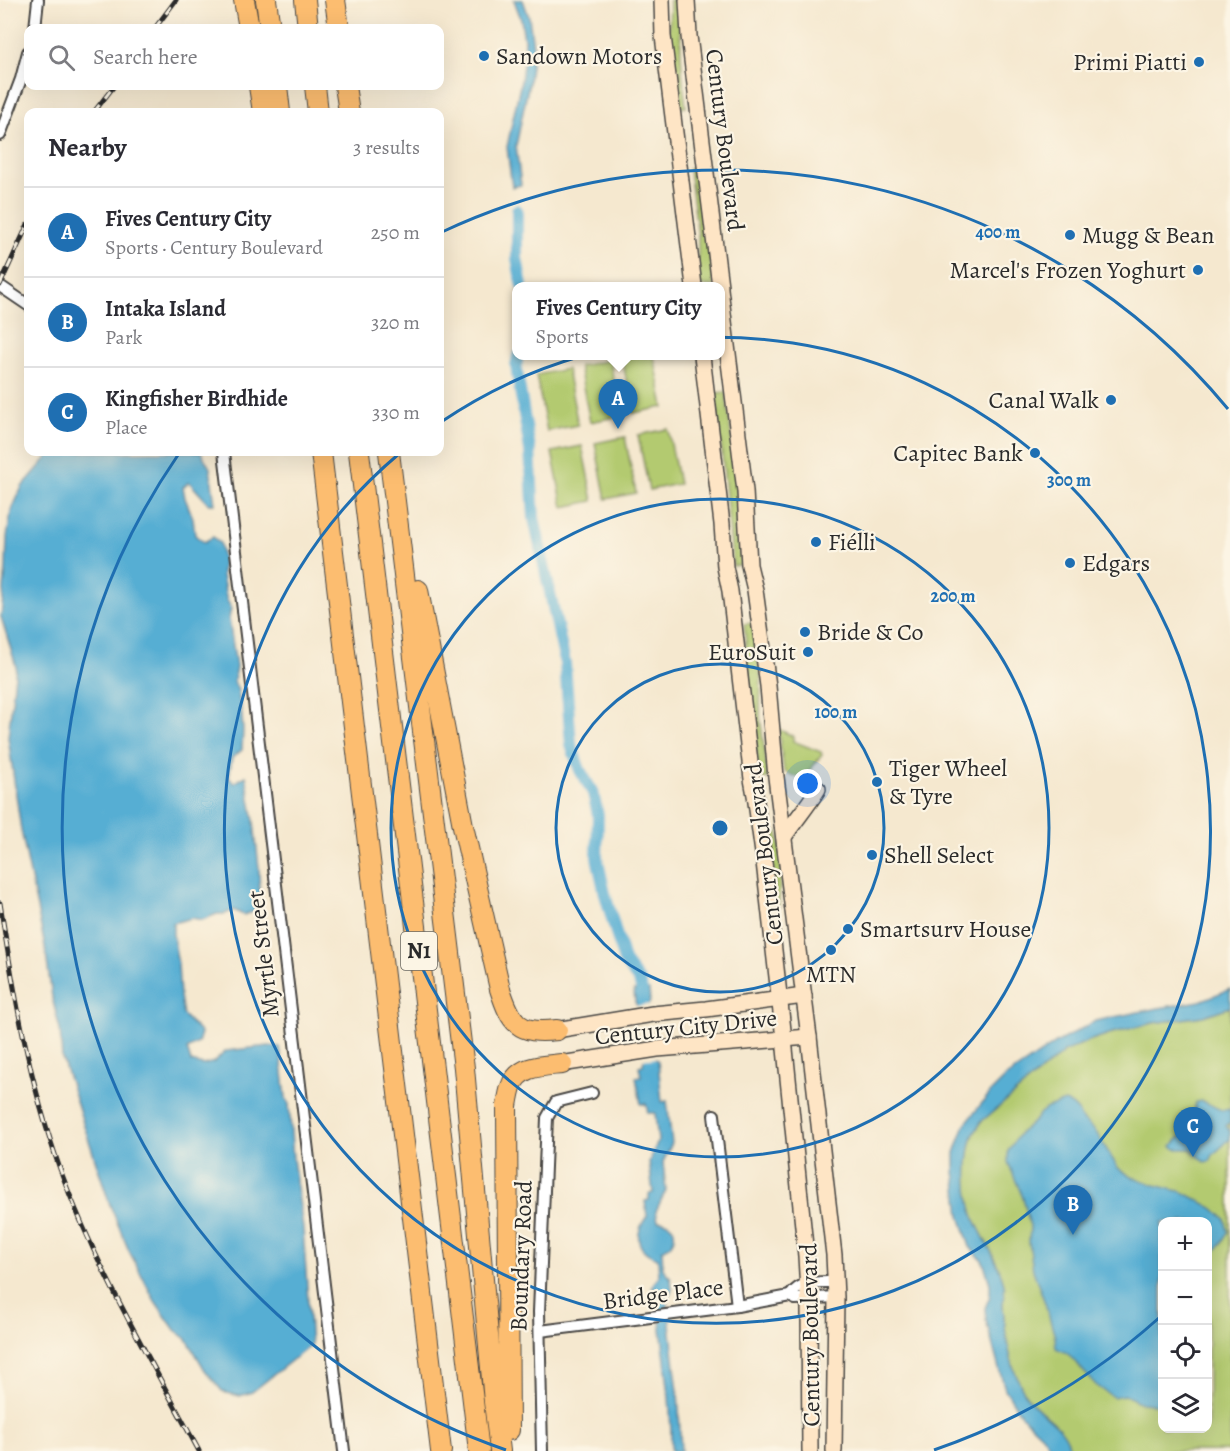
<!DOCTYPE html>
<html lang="en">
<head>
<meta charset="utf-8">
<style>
	:root { --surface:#fff; --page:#f7f7f7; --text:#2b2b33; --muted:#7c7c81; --line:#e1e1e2; --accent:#1f6fb2 }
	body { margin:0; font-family:Alegreya,serif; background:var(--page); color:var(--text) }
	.controls { position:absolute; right:18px; bottom:18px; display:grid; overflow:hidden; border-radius:12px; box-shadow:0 6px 24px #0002 }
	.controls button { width:54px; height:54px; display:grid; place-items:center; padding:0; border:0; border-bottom:2px solid var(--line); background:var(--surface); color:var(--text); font:30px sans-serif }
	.you { position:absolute; left:808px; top:784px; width:21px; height:21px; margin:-15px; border:4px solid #fff; border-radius:50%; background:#1a73e8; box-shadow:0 0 0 9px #1a73e833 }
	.badge { display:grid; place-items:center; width:39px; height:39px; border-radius:50%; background:var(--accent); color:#fff; font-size:20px; font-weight:700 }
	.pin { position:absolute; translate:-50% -50px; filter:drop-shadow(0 2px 3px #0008) }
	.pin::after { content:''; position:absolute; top:32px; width:21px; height:18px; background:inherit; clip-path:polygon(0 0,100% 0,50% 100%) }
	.popup { position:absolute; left:512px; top:282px; width:213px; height:78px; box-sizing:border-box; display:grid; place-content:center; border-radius:12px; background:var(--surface); filter:drop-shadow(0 2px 4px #0005); font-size:20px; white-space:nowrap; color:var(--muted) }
	.popup b { font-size:22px; color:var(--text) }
	.popup::after { content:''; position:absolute; left:50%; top:100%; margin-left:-12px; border:12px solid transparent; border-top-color:var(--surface) }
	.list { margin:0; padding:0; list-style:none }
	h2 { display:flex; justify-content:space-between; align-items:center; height:78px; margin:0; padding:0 24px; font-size:26px }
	h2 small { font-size:20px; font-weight:400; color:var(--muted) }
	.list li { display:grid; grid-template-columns:39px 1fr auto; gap:18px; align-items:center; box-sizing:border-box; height:90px; padding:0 24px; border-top:2px solid var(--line) }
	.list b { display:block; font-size:22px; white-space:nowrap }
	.list p { margin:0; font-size:20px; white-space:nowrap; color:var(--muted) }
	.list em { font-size:20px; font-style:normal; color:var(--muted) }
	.icon { flex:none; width:33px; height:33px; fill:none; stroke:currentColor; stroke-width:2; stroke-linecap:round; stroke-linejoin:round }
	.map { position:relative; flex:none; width:1230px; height:1451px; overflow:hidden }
	.search { position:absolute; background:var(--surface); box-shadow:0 6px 24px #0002; left:24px; top:24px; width:420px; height:66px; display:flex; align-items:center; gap:15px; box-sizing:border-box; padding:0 21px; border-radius:12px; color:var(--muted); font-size:22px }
	.panel { position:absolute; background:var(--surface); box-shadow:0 6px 24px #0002; left:24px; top:108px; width:420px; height:348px; border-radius:12px }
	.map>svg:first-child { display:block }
</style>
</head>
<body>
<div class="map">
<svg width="1230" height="1451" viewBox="0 0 1230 1451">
	<rect width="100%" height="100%" fill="#fcf5e5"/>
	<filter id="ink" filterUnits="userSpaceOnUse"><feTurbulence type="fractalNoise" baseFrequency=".0167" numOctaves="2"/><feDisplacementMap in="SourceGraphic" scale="12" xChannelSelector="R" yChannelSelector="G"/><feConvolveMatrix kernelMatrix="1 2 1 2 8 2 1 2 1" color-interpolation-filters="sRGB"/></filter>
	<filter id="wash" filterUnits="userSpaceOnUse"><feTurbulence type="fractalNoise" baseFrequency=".008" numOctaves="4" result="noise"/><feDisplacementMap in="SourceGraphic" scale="24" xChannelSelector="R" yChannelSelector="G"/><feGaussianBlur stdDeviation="1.35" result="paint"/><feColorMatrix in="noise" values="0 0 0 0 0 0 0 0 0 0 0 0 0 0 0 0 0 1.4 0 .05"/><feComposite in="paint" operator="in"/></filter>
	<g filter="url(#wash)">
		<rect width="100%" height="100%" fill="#f5e8cf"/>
		<g fill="#b3ca6f" stroke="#6f7a4d" stroke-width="1.5" fill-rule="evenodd">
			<path d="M 670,0 L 681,0 C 679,36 681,71 686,107 L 678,108 L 669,35 Z"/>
			<path d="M 698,167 L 714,286 L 698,286 L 698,236 L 689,168 Z"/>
			<path d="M 634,356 L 654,356 L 664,407 L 633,413 L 622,358 Z"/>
			<path d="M 610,360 L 620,416 L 590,422 L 579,366 Z"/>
			<path d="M 567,369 L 578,425 L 547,431 L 536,375 Z"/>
			<path d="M 726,392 L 738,493 L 737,527 L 741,565 L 733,566 L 716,393 Z"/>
			<path d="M 668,429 L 679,484 L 649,490 L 638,435 Z"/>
			<path d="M 625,437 L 636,493 L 606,499 L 595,443 Z"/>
			<path d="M 582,446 L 593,501 L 563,507 L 552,452 Z"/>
			<path d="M 753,623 L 761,678 L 760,716 L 768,778 L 759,779 L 744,624 Z"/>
			<path d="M 778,729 L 793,736 L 793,741 L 821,752 L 822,755 C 808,771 804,785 784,771 Z"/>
			<path d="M 778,832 L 782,859 L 778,911 L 785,976 L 781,976 L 773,910 L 774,878 L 769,833 Z"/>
			<path d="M 1230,1007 L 1230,1451 L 1070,1451 C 1068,1425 1038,1415 1026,1395 C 1011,1372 1005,1334 1003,1307 C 1002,1299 1006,1292 1004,1284 C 998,1261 986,1243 976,1222 C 965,1200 965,1160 973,1136 C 975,1131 979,1126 982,1121 L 1064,1052 L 1088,1041 L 1112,1033 L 1153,1023 L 1203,1016 ZM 1162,1222 L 1208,1222 L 1208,1428 L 1162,1428 Z"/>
		</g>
		<g fill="#56aed3" stroke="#406c7f" stroke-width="1.5">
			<path d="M 514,0 L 523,0 L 529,17 L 533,47 L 529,83 L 516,146 L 521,185 L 512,187 L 507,147 L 521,81 L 525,47 L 521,19 Z"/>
			<path d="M 52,452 L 201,452 L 210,468 L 215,504 L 209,504 L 189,482 L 183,487 L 185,498 L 193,518 L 195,535 L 204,542 L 213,537 L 220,543 L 223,560 L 222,575 L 226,597 L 231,608 L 229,619 L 236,666 L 234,681 L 238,691 L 242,715 L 243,730 L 242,750 L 232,758 L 229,777 L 234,783 L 246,776 L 254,821 L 259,868 L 260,902 L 253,912 L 243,915 L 234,910 L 225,914 L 217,914 L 202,920 L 192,918 L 173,923 L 173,935 L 178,964 L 180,996 L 183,1015 L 201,1033 L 198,1043 L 187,1049 L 191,1062 L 203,1065 L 214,1062 L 226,1051 L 268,1046 L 280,1047 L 286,1098 L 289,1104 L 293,1159 L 303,1228 L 311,1345 L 252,1392 L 240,1396 L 223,1392 L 205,1370 L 187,1339 L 175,1330 L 155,1301 L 129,1251 L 110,1205 L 62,1058 L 60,1030 L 52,997 L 45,947 L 21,830 L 8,737 L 16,666 L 1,617 L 6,568 L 7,537 L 11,512 L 22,487 Z"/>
			<path d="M 1230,989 L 1230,1007 L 1203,1016 L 1153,1023 L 1112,1033 L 1088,1041 L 1064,1052 L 982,1121 C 979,1126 975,1131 973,1136 C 965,1160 966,1200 976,1222 C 986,1244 998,1260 1004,1284 C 1006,1292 1002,1299 1003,1307 C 1005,1334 1011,1372 1026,1395 C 1038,1415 1068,1425 1070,1451 L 1052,1451 L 1050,1446 L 1042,1435 L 1021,1415 L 1005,1389 L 999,1369 L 986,1320 L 985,1308 L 990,1296 L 990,1284 L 986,1270 L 982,1260 L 970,1247 L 960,1216 L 955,1171 L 955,1153 L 965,1124 L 991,1092 L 1006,1077 L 1056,1043 L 1095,1021 L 1153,1009 L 1200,1001 Z"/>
			<path d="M 649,990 L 650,1001 L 649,1004 L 655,1058 L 658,1061 L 662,1102 L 667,1101 L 672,1143 L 663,1162 L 666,1190 L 656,1211 L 658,1221 C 678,1220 680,1243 662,1250 L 663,1269 L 671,1278 L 672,1290 L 667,1299 L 678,1391 L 681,1451 L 671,1451 C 672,1397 662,1342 656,1289 L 652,1287 L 654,1283 L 659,1277 L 658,1258 C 635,1251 634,1234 647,1216 L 645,1201 L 649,1200 L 649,1194 L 653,1193 L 649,1162 L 658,1141 L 655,1113 L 648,1113 L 646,1104 L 641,1104 L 636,1077 L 641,1076 L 639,1066 L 643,1065 L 644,1059 L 637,1006 L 635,1002 L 634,991 Z"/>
			<path d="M 1201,1101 C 1212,1103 1218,1113 1230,1109 L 1230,1122 L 1226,1126 L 1230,1131 L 1230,1139 L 1213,1155 L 1210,1161 L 1205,1162 L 1191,1149 L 1176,1149 L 1172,1146 C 1178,1137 1189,1132 1193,1122 C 1196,1115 1193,1108 1196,1102 Z"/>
			<path d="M 1065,1102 L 1072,1105 L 1078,1111 L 1080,1117 L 1096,1132 L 1118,1168 L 1132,1177 L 1155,1185 L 1183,1192 L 1213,1208 L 1225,1219 L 1228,1232 L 1221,1244 L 1208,1259 L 1208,1222 L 1162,1222 L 1162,1405 L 1141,1403 L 1125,1395 L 1113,1397 L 1096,1385 L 1067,1353 L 1056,1348 L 1055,1337 L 1045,1303 L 1033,1270 L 1029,1242 L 1030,1226 L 1023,1198 L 1008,1162 L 1008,1151 L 1019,1134 L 1035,1120 L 1040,1113 L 1047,1108 Z"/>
		</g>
		<path fill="#f5e8cf" d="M 652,1004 L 658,1058 L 641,1060 L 634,1006 Z"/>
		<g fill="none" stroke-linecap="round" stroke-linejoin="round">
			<g stroke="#56aed3" stroke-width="12">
				<path d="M 517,210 L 517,258 L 522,286"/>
				<path d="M 518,356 L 516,366 L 530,450 L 534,518 L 565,663 L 571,745 L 580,770 L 593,793 L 598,815 L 597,857 L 605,894 L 624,961 L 639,981 L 642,991"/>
			</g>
		</g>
	</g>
	<g filter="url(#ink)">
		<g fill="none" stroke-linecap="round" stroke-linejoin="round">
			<g stroke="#494744" stroke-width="14">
				<g id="minor">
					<path d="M 35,28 L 38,0"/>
					<path d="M 0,135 L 21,79 L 28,52"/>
					<path d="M 0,286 L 28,305"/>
					<path d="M 224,452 L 344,1451"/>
					<path d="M 714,1115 L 737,1306"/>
					<path d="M 790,1296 C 801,1280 818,1282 835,1282"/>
					<path d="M 540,1331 L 737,1306 L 790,1296 L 795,1299 L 836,1297"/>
					<path d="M 542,1451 L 539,1312 L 547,1118 L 556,1102 L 592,1093"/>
				</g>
			</g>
			<g stroke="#494744" stroke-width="18">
				<g id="secondary">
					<path d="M 662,0 L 663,36 L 694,286"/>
					<path d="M 687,0 L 689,36 L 720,286"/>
					<path d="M 720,289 L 745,491 L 749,565 L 755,590 L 768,686 L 776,777 L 809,1037 L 834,1255 L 836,1297 L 834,1451"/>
					<path d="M 702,356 L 722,524 L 725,567 L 730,591 L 752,779 L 755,795 L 763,853 L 784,1039 L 806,1256 L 809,1309 L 810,1451"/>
					<path d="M 784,837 C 795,820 808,806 818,789"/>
					<path d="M 562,1029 L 653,1014 L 706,1009 L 804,996"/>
					<path d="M 567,1063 L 657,1049 L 809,1037"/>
				</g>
			</g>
			<g stroke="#494744" stroke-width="22">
				<g id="motorway">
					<path d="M 244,0 L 249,28"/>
					<path d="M 266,0 L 270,28"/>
					<path d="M 305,0 L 308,28"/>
					<path d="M 335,0 L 339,28"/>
					<path d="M 259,86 L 263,112"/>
					<path d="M 277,86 L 280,112"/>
					<path d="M 315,86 L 318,112"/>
					<path d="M 345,86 L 349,112"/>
					<path d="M 321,452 L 441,1451"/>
					<path d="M 359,452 L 479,1451"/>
					<path d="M 389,452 L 464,1068 L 494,1402 L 500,1451"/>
					<path d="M 418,590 L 463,826 L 500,989 C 511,1023 518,1035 557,1030"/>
					<path d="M 509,1430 L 507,1106 C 508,1100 509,1093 511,1087 C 518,1065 543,1066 562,1064"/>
				</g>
			</g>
			<use href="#minor" stroke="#fff" stroke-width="10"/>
			<use href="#secondary" stroke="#fee5c5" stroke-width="15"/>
			<use href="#motorway" stroke="#fcbd6f" stroke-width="20"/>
			<g stroke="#2b2b2b" stroke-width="5">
				<g id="rail">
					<path d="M 155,28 L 176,0"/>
					<path d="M 94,112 L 114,86"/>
					<path d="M 0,285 L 28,224"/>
					<path d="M 0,903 C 14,993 29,1082 60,1169 C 96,1268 150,1359 199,1451"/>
				</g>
			</g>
			<use href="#rail" stroke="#fcf5e5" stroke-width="3" stroke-dasharray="9" stroke-linecap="butt"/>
		</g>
	</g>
	<g fill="none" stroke="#1f6fb2" stroke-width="3">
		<circle cx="720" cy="828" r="164"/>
		<circle cx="720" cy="828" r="329"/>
		<path d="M441 422A493 493 0 1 1 400 453"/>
		<path d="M1160 1317A658 658 0 0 1 934 1450M506 1450A658 658 0 0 1 178 455M442 232A658 658 0 0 1 1228 409"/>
	</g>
	<g fill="#1f6fb2" stroke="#fcf5e5" stroke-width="2">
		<circle cx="484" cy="56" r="6"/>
		<circle cx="1199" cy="62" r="6"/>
		<circle cx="1070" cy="235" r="6"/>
		<circle cx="1198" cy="270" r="6"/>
		<circle cx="1111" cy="400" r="6"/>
		<circle cx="1035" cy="453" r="6"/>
		<circle cx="816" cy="542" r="6"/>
		<circle cx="1070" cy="563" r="6"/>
		<circle cx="805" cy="632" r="6"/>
		<circle cx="808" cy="652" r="6"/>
		<circle cx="877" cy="782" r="6"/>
		<circle cx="872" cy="855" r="6"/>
		<circle cx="848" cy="929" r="6"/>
		<circle cx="831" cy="950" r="6"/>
	</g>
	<g text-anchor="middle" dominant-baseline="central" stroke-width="4.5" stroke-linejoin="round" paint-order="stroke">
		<rect fill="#fcf5e5" stroke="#6a6863" stroke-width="1.5" x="401" y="932" width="36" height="38" rx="4.5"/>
		<g font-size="22" font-weight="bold" fill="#2b2b2b">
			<text x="419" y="951">N1</text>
		</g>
		<g font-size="24" fill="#2b2b2b" stroke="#fcf5e5" text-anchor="start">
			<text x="496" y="56">Sandown Motors</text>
			<text x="1187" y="62" text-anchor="end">Primi Piatti</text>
			<text x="1082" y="235">Mugg &amp; Bean</text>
			<text x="1186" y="270" text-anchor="end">Marcel's Frozen Yoghurt</text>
			<text x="1099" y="400" text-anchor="end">Canal Walk</text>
			<text x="1023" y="453" text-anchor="end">Capitec Bank</text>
			<text x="828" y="542">Fiélli</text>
			<text x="1082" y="563">Edgars</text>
			<text x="817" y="632">Bride &amp; Co</text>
			<text x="796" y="652" text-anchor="end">EuroSuit</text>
			<text x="889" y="768">Tiger Wheel<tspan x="889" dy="28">&amp; Tyre</tspan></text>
			<text x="884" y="855">Shell Select</text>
			<text x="860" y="929">Smartsurv House</text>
			<text x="831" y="974" text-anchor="middle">MTN</text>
		</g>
		<g font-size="24" fill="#2b2b2b" stroke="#fcf5e5">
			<text transform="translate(725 140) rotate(83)">Century Boulevard</text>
			<text transform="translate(764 854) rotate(-97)">Century Boulevard</text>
			<text transform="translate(263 954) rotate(-97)">Myrtle Street</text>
			<text transform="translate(686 1027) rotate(-6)">Century City Drive</text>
			<text transform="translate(521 1256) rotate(-88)">Boundary Road</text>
			<text transform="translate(663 1294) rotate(-7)">Bridge Place</text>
			<text transform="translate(810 1335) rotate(-91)">Century Boulevard</text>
		</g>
	</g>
	<circle cx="720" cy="828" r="9" fill="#1f6fb2" stroke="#fcf5e5" stroke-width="3"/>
	<g font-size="18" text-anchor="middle" font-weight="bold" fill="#1f6fb2" stroke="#fcf5e5" stroke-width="4.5" stroke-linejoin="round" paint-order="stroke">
		<text x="998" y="238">400 m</text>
		<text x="1069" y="486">300 m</text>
		<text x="953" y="602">200 m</text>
		<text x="836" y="718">100 m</text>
	</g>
</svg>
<div class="controls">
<button>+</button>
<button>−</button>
<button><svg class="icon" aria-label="locate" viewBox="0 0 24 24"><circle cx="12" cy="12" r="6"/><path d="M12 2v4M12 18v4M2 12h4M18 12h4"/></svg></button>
<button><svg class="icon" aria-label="layers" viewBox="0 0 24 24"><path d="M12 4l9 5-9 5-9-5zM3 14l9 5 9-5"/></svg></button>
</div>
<div class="you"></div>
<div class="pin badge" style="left:618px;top:429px">A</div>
<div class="popup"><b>Fives Century City</b>Sports</div>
<div class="pin badge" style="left:1073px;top:1235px">B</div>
<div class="pin badge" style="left:1193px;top:1157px">C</div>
<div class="search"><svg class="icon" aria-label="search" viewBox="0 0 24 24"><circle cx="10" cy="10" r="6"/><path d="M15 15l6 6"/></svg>Search here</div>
<section class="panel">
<h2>Nearby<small>3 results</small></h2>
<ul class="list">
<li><span class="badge">A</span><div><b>Fives Century City</b><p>Sports · Century Boulevard</p></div><em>250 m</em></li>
<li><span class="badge">B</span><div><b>Intaka Island</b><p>Park</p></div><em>320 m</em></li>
<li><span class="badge">C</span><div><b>Kingfisher Birdhide</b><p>Place</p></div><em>330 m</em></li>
</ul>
</section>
</div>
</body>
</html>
